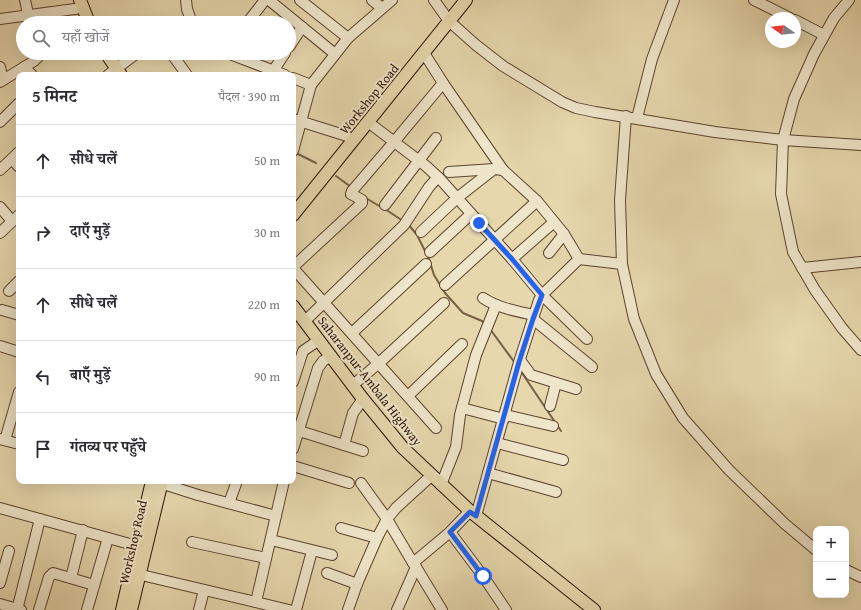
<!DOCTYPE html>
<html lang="hi">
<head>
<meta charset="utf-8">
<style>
	:root { --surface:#fff; --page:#f2f2f3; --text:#2b2b33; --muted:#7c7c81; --line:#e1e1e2 }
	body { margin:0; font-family:"Gentium Book Plus","Noto Serif Devanagari",serif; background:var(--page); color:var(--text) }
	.controls { position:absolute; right:12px; bottom:12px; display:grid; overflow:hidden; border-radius:8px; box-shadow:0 4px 16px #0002 }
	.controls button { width:36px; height:36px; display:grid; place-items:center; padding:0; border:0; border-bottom:1px solid var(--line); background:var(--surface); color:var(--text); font:20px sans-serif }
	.compass { position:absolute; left:765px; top:12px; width:36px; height:36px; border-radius:50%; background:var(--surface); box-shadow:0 4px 16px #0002; rotate:285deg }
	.stop { position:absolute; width:12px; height:12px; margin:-9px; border:3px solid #2563eb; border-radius:50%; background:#fff }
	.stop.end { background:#2563eb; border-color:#fff; box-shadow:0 1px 4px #0008 }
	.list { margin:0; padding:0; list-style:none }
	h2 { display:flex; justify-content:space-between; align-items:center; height:52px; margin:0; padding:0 16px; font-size:17px }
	h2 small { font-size:13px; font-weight:400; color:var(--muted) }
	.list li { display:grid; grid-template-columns:26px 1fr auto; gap:12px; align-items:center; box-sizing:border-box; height:72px; padding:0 16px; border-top:1px solid var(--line) }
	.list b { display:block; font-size:15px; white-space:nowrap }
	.list em { font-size:13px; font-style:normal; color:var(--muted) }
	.icon { flex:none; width:22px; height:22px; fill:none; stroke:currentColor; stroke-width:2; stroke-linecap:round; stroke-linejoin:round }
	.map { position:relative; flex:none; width:861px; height:610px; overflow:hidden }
	.search { position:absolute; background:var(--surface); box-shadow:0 4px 16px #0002; left:16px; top:16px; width:280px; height:44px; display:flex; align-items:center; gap:10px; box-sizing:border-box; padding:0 14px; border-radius:22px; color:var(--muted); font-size:15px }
	.panel { position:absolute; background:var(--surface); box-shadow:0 4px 16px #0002; left:16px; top:72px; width:280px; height:412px; border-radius:8px }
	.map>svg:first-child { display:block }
</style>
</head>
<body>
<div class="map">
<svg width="861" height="610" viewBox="0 0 861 610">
	<rect width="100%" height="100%" fill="#e6d7ad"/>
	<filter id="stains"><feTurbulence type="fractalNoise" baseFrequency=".005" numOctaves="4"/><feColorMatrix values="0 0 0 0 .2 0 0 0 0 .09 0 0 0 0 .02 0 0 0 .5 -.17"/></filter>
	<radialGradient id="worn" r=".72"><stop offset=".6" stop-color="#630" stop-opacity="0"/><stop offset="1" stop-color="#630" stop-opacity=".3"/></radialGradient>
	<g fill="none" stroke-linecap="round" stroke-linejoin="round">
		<g stroke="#776046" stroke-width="2">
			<path d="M 296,153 L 316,163"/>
			<path d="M 336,176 L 351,187"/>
			<path d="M 364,197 L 381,207"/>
			<path d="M 385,209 L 403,221"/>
			<path d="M 408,224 L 417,235 L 429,259 L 434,275 L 445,293 L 463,313 L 482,321 L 484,323"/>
			<path d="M 490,329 L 515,363"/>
			<path d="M 520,370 L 561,431"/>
		</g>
		<g stroke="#5c432e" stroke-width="12">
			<g id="minor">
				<path d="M 25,0 L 30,23"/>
				<path d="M 186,0 L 187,9 L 192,23"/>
				<path d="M 269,0 L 335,54"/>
				<path d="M 300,0 L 348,38"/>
				<path d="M 372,0 L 382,8"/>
				<path d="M 434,0 L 449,21 L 476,45 L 503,66 L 562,102 L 576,108 L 595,112 L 715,132 L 783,140 L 861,145"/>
				<path d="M 754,0 L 790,18"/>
				<path d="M 849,0 L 834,18 L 814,54 L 794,99 L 783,140 L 781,194 L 793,252 L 815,290 L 842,328 L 861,350"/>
				<path d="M 0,19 L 82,8"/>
				<path d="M 795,20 L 824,35"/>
				<path d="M 247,23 L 265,0"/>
				<path d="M 289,47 L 302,27"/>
				<path d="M 171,53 L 187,75"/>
				<path d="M 227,53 L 285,75"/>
				<path d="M 424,53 L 443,83 L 503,170 L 537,201 L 564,234 L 579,259"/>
				<path d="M 0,67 L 3,80"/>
				<path d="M 24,67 L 32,75"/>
				<path d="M 273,71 L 285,53"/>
				<path d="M 108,75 L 137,53"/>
				<path d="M 293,78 L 311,85"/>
				<path d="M 0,82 L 34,61 L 38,57 L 38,53"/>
				<path d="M 626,116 L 620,200 L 622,264 L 634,319 L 656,374 L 683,418 L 729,470 L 785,524 L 816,550"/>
				<path d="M 637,118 L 652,59 L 674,0"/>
				<path d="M 293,119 L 347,136"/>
				<path d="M 0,122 L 19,103"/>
				<path d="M 368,122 L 426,166 L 441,180 L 512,259 L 542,295 L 587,339"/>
				<path d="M 293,151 L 311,85 L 348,38 L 392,0"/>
				<path d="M 12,159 L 19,167"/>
				<path d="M 0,170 L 19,152"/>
				<path d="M 449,172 L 494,169"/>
				<path d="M 385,205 L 436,138"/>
				<path d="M 0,207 L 12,221"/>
				<path d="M 421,232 L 457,198 L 494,169 L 503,170"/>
				<path d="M 0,233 L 19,215"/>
				<path d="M 430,252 L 471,214"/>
				<path d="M 549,253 L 564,234"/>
				<path d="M 512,259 L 554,222"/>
				<path d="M 579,259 L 622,264"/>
				<path d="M 293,267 L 362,203 L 362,200 L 351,194 L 352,191 L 394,142 L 443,83"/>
				<path d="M 293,268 L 436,428"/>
				<path d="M 802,268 L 861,262"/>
				<path d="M 445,285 L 537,201"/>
				<path d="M 9,291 L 19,281"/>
				<path d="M 483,298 C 498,308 516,311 534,315"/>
				<path d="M 2,310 L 19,315"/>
				<path d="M 533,319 L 592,367"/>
				<path d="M 305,321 L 404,225 L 429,187 L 438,177"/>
				<path d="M 352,333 L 426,264"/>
				<path d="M 0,346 L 19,352"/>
				<path d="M 520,360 L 531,375 L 576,389"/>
				<path d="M 293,382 L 303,351 L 319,340"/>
				<path d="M 353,385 L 379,363 L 444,303"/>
				<path d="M 409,395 L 462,344"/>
				<path d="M 550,406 L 556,383"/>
				<path d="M 462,408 L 504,419"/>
				<path d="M 505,415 L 553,426"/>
				<path d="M 293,429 L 363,451"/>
				<path d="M 0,439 L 19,444"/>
				<path d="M 5,440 L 19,392"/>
				<path d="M 497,443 L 563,460"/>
				<path d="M 344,445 L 353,413 L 363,399"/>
				<path d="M 293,449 L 318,368 L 323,361 L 331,356"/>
				<path d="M 293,466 L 349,483"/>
				<path d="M 488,473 L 556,492"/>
				<path d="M 154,481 L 198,495 L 276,516"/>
				<path d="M 361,483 L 387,519 L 413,563"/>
				<path d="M 441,485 L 456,447 L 460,415 L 476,355 L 496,305"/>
				<path d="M 229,503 L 237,481"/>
				<path d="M 0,508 L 137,546"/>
				<path d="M 476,516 L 519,362 L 539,300 L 542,295 L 579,259"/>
				<path d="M 341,528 L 377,538"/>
				<path d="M 450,532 L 483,576 L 506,610"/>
				<path d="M 271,540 L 332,555"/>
				<path d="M 192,542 L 266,558"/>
				<path d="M 416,567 L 442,610"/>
				<path d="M 846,570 L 861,577"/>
				<path d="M 133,573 L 289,610"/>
				<path d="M 327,573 L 357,584"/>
				<path d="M 71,578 L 83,530"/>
				<path d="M 0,583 L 9,551"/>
				<path d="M 256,602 L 284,481"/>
				<path d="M 0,604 L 21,610"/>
				<path d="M 17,610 L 40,519"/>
				<path d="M 39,610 L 49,577 L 53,573 L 94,585"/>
				<path d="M 87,610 L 108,538"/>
				<path d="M 199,610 L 204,590"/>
				<path d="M 296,610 L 312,551"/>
				<path d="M 348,610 L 357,584 L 377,538 L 387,519 L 396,508 L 431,476"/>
				<path d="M 397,610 L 416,567 L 413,563 L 450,532 L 470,511"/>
			</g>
		</g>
		<g stroke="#2e1203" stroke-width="14">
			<g id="major">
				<path d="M 80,0 L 89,23"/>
				<path d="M 106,53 L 121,75"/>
				<path d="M 293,215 L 466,0"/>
				<path d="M 293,306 L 363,399 L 403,448 L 470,511 L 594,610"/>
				<path d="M 122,610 L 152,481"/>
				<path d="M 131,610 L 162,481"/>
			</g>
		</g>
		<use href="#minor" stroke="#efe5ca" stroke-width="10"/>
		<use href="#major" stroke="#e6d7ad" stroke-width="12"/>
	</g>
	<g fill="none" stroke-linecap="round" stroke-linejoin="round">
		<path stroke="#2563eb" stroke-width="5" d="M 479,223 L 512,259 L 542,295 L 533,319 L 519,362 L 476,516 L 470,512 L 450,532 L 483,576"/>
	</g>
	<g text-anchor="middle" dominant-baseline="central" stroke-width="4" stroke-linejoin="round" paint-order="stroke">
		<g font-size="13" fill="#2e1203" stroke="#efe5ca">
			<text transform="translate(369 99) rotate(-51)">Workshop Road</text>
			<text transform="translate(370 381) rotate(52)">Saharanpur-Ambala Highway</text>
			<text transform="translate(133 542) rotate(-77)">Workshop Road</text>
		</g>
	</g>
	<rect width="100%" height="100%" filter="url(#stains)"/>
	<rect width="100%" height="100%" fill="url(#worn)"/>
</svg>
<div class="controls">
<button>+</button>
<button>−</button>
</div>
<svg class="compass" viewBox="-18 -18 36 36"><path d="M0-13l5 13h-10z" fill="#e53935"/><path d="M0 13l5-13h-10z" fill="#7c7c81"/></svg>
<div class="stop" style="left:483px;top:576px"></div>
<div class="stop end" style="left:479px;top:223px"></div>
<div class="search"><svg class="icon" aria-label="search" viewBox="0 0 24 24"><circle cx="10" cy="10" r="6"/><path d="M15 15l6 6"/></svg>यहाँ खोजें</div>
<section class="panel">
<h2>5 मिनट<small>पैदल · 390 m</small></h2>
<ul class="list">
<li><svg class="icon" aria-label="ahead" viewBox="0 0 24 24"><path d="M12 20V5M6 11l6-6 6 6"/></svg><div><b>सीधे चलें</b></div><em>50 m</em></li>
<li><svg class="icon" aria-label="right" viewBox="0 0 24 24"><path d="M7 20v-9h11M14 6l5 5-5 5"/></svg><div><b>दाएँ मुड़ें</b></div><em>30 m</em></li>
<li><svg class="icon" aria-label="ahead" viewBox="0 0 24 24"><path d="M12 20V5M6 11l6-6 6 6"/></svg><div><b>सीधे चलें</b></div><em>220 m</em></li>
<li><svg class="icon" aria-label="left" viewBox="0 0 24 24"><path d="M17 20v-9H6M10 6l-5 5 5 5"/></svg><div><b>बाएँ मुड़ें</b></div><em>90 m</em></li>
<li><svg class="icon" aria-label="arrive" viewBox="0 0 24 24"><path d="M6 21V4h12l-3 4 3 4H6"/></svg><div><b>गंतव्य पर पहुँचे</b></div></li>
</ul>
</section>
</div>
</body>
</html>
